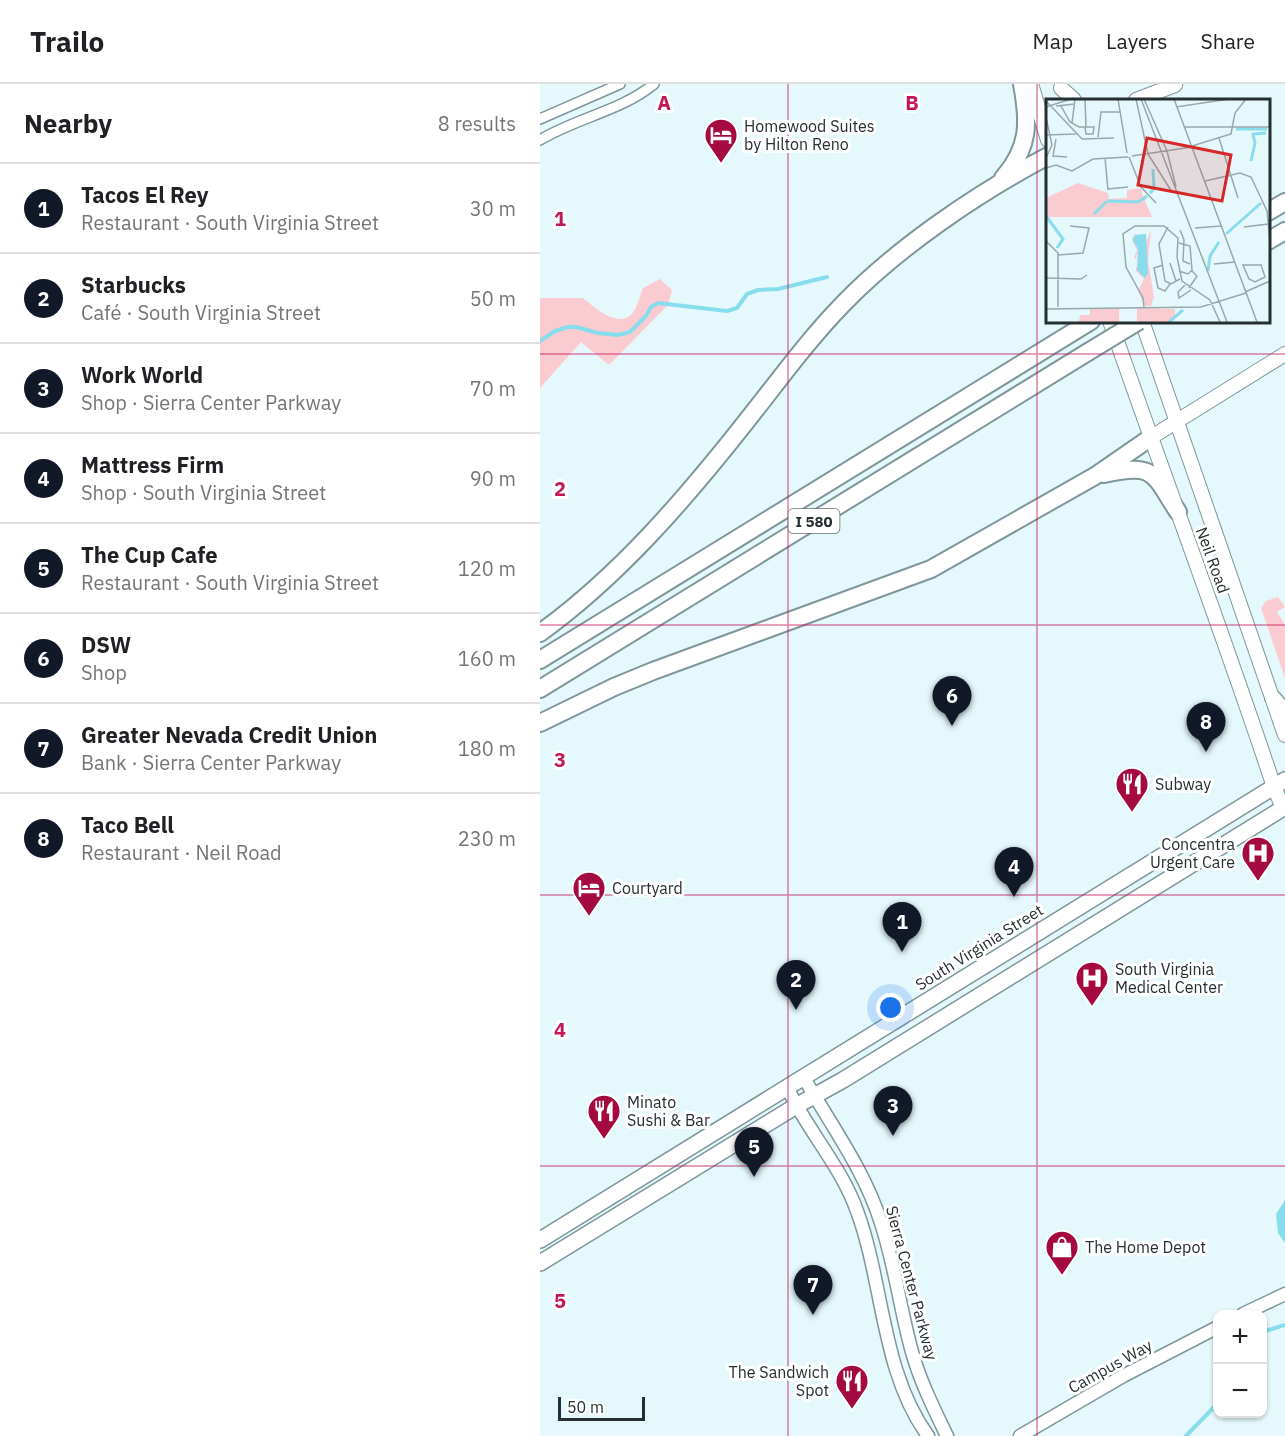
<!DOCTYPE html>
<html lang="en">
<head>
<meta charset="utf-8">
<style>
	:root { --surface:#fff; --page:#f6f6f6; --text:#202124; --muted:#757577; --line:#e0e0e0; --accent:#111827 }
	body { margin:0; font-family:"IBM Plex Sans",sans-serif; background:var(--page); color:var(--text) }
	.controls { position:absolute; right:18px; bottom:18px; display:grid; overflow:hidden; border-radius:12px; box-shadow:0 2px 4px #0004 }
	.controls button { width:54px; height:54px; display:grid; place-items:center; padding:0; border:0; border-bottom:2px solid var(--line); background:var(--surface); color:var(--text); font:30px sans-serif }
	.scale { position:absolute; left:18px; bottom:15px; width:87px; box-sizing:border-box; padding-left:6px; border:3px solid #252e30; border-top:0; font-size:16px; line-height:21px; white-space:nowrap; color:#252e30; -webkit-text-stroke:4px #fff; paint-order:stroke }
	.you { position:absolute; left:351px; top:924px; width:21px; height:21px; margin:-15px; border:4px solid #fff; border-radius:50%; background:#1a73e8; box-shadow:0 0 0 9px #1a73e833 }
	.badge { display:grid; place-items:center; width:39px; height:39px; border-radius:50%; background:var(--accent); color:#fff; font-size:20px; font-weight:700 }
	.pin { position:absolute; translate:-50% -50px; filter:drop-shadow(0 2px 3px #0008) }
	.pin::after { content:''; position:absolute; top:32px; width:21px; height:18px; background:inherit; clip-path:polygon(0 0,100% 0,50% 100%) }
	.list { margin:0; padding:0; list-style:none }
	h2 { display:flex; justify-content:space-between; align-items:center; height:78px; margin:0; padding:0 24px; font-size:26px }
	h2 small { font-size:20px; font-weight:400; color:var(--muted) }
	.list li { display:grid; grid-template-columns:39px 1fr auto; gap:18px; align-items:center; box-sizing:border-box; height:90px; padding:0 24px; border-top:2px solid var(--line) }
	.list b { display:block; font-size:22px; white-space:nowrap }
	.list p { margin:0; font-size:20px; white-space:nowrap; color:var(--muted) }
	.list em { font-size:20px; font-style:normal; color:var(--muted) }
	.map { position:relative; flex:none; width:745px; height:1352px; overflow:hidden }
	header { display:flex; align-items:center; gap:36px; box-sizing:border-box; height:84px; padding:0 30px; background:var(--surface); border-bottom:2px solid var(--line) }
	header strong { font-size:28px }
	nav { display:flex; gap:33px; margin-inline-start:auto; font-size:21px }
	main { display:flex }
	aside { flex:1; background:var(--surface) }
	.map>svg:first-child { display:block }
</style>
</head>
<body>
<header>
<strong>Trailo</strong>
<nav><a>Map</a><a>Layers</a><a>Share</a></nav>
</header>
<main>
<aside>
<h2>Nearby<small>8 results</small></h2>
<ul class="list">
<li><span class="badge">1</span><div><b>Tacos El Rey</b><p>Restaurant · South Virginia Street</p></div><em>30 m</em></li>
<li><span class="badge">2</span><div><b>Starbucks</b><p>Café · South Virginia Street</p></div><em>50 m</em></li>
<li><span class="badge">3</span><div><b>Work World</b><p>Shop · Sierra Center Parkway</p></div><em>70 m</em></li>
<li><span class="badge">4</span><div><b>Mattress Firm</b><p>Shop · South Virginia Street</p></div><em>90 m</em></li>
<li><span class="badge">5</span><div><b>The Cup Cafe</b><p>Restaurant · South Virginia Street</p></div><em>120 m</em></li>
<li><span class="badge">6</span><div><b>DSW</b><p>Shop</p></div><em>160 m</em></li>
<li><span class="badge">7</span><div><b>Greater Nevada Credit Union</b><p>Bank · Sierra Center Parkway</p></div><em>180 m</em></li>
<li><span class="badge">8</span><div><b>Taco Bell</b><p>Restaurant · Neil Road</p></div><em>230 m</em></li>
</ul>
</aside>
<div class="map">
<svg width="745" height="1352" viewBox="0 0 745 1352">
	<rect width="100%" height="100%" fill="#e5f9fd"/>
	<g fill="#facbd0">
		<path d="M 120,195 L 132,206 L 128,221 L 69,281 L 41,258 L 0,304 L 0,214 L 43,214 C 55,224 81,247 94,227 C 98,221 100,211 103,204 Z"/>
		<path d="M 738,513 L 745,523 L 737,528 L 745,541 L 745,594 L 721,524 L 726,517 Z"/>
	</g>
	<path fill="#88dded" d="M 745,1116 L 745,1159 L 738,1149 L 736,1130 Z"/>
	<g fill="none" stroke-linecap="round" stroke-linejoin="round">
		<g stroke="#88dded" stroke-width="4">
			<path d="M 0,257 L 15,247 L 28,243 L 36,243 L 58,249 L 78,251 L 90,248 L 106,232 L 111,223 L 118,219 L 187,227 L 197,224 L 207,210 L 218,206 L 238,205 L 287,193"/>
			<path d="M 722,1248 L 745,1241"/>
			<path d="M 646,1352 L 678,1319"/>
		</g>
		<g stroke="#7f969b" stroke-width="12">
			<g id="minor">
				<path d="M 0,35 L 80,0"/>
				<path d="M 0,56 C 36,34 81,27 114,0"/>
			</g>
		</g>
		<g stroke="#7f969b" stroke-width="15">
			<g id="tertiary">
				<path d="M 264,994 C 291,1041 325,1087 341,1139 C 355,1181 360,1225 372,1268 C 380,1297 394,1325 407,1352"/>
				<path d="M 247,1003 C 267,1046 301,1082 317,1127 C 344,1200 341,1287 388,1352"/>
				<path d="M 703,1230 L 745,1210"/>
				<path d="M 480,1352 L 583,1292 L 678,1243"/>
			</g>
		</g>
		<g stroke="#7f969b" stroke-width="16">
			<g id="secondary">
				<path d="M 491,0 L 508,56"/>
				<path d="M 521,4 L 534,16"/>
				<path d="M 596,16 L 635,1"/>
				<path d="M 570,237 C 624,393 682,546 734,703 L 743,724"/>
				<path d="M 602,237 L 745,651"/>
				<path d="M 610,354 L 745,270"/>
			</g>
		</g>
		<g stroke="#7f969b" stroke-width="18">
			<g id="primary">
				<path d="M 733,614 L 745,628"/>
				<path d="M 0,1156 L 745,696"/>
				<path d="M 0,1179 L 256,1022 L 303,996 L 745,723"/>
			</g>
		</g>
		<g stroke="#7f969b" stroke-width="20">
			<g id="motorway">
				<path d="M 463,94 C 490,63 489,38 482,0"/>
				<path d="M 728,128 L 745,118"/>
				<path d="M 728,157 L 745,147"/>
				<path d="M 564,390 C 615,379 612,388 638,428"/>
				<path d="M 0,549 C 79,492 145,415 205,339 C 237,299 267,257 303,220 C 358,163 438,109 508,72"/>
				<path d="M 0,576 L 551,237"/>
				<path d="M 0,605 L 548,268"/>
				<path d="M 0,639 L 74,603 L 113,587 L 391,485 L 555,392 L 610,354"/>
			</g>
		</g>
		<use href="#minor" stroke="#fff" stroke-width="9"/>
		<use href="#tertiary" stroke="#fff" stroke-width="12"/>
		<use href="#secondary" stroke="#fff" stroke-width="14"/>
		<use href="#primary" stroke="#fff" stroke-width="15"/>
		<use href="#motorway" stroke="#fff" stroke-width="16"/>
		<g stroke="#7f969b" stroke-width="20" stroke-linecap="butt">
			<path id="motorway-bridge" d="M 548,268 L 599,237"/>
		</g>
		<use href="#motorway-bridge" stroke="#fff" stroke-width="16"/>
	</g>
	<path fill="none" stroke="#c2185b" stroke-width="1.5" stroke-opacity="0.55" d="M 248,0 L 248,1352M 497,0 L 497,1352M 0,270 L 745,270M 0,541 L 745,541M 0,811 L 745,811M 0,1082 L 745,1082"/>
	<defs>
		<g id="hotel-pin" transform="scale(1.725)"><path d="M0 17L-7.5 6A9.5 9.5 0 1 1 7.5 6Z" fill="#a40a3f" stroke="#fff"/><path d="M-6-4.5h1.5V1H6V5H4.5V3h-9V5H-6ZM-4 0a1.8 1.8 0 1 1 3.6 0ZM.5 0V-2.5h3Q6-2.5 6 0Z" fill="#fff"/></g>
		<g id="restaurant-pin" transform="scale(1.725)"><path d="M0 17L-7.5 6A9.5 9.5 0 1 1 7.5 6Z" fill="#a40a3f" stroke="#fff"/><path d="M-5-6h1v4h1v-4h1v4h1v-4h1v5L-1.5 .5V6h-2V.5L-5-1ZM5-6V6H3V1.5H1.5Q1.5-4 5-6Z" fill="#fff"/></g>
		<g id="hospital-pin" transform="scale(1.725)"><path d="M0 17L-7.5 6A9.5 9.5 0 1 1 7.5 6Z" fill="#a40a3f" stroke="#fff"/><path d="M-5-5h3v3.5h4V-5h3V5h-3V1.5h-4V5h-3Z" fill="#fff"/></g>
		<g id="shop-pin" transform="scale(1.725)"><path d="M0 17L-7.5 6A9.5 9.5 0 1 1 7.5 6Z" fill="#a40a3f" stroke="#fff"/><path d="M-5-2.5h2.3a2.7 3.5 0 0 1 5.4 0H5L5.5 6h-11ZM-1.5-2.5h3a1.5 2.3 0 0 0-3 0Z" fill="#fff"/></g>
	</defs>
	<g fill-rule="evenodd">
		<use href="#hotel-pin" x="181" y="51"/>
		<use href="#restaurant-pin" x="592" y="700"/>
		<use href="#hospital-pin" x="718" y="769"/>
		<use href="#hotel-pin" x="49" y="804"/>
		<use href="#hospital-pin" x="552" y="894"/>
		<use href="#restaurant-pin" x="64" y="1027"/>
		<use href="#shop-pin" x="522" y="1163"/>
		<use href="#restaurant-pin" x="312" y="1297"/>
	</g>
	<g text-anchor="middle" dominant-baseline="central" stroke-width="6" stroke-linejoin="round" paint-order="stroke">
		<rect fill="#fff" stroke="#666d6e" stroke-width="1.5" x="248.5" y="425" width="51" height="24" rx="4.5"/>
		<g font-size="15" font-weight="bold" fill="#252e30">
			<text x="274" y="437">I 580</text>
		</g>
		<g font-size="16" fill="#252e30" stroke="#fff" text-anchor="start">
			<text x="204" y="42">Homewood Suites<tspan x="204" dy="18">by Hilton Reno</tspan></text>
			<text x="615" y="700">Subway</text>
			<text x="695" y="760" text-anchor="end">Concentra<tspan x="695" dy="18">Urgent Care</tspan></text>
			<text x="72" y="804">Courtyard</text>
			<text x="575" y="885">South Virginia<tspan x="575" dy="18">Medical Center</tspan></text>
			<text x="87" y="1018">Minato<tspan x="87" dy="18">Sushi &amp; Bar</tspan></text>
			<text x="545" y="1163">The Home Depot</text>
			<text x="289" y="1288" text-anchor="end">The Sandwich<tspan x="289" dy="18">Spot</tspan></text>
		</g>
		<g font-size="16" fill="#252e30" stroke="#fff">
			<text transform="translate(673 476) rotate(70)">Neil Road</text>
			<text transform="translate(439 863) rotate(-32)">South Virginia Street</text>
			<text transform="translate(372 1199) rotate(75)">Sierra Center Parkway</text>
			<text transform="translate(570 1282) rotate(-29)">Campus Way</text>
		</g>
	</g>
	<g transform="translate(506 15)">
		<rect width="224" height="224" fill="#e5f9fd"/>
		<path d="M 32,84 L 62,94 L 63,100 L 81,99 L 81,91 L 95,89 L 97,98 L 102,97 L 99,102 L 106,118 L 0,118 L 0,99 ZM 105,130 L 102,161 L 108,198 L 105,207 L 99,207 L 92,192 L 98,180 L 90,172 L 90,169 L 92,163 L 88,158 L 91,151 L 87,144 L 86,140 L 88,136 L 91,135 L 88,144 L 92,151 L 90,160 L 93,163 L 91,168 L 101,178 L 99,147 ZM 44,209 L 73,209 L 73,223 L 33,223 L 34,216 L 44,216 ZM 91,209 L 129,210 L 129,216 L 122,223 L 91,223 Z" fill="#facbd0"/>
		<path d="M 100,135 L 102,175 L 99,179 L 91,171 L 92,151 L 87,141 L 89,136 Z" fill="#88dded"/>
		<path fill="none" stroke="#88dded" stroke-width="3" d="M 190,30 L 221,30M 205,62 L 209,44 L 207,35 L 220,34M 104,94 L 108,90 L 107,70M 62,102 L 92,103 L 101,97M 48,115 L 61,102M 0,117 L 17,140 L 11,149M 180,135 L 215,104M 162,172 L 164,157 L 173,143M 123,223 L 137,211"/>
		<path fill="none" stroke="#98a8ab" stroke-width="1.5" d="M 39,0 L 40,28M 72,0 L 81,54M 90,0 L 102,55M 95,0 L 181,223M 98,0 L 121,52M 128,0 L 211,223M 0,2 L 36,40M 10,7 L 29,5M 15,7 L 24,23 L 33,28 L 48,28 L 47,35 L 40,35 L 39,28M 0,8 L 25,0M 130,8 L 183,0M 0,18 L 6,46 L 0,59M 26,24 L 29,0M 139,28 L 224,28M 0,36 L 30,35M 52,38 L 55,13 L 74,13M 173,39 L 192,99M 10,40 L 7,57 L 21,58M 36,40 L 68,39M 146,47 L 185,35 L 189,14 L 200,0M 121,52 L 130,88M 102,55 L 126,93M 86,57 L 146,48M 83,58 L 95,88 L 110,104M 59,59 L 62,91M 0,69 L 10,66 L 26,72 L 47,60 L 82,58M 159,82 L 194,74 L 205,78 L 221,112 L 224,143M 62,90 L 82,88M 122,128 L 113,145 L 119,182 L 125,185 L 134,180M 198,128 L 222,125M 149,129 L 175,127M 134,131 L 138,141 L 137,162 L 144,165M 0,142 L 12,154 L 12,208M 12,156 L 37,154 L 43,129 L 24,127M 124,164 L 130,182M 168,165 L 189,163M 117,166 L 108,169 L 112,189 L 119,192 L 124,185M 197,166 L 215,166 L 219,178 L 209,183 L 203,180 ZM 133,172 L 142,175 L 146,171 L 144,147 L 133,144M 0,179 L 35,180 L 41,176M 139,186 L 132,193 L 133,199 L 145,191M 143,189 L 151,177 L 146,172M 199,193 L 224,182M 98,208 L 97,199 L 80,168 L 77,135 L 89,127 L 118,127 L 132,139 L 131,158 L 136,182 L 164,201 L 174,223M 0,210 L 155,208 L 200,194"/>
		<path fill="#d62828" fill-opacity="0.15" stroke="#d62828" stroke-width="3" d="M 101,39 L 185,56 L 176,102 L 92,86 Z"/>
		<rect width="224" height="224" fill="none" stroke="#252e30" stroke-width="3"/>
	</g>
	<g font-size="20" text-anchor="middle" font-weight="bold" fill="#c2185b" stroke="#fff" stroke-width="6" stroke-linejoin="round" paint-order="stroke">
		<text x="124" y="26">A</text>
		<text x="372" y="26">B</text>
		<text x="20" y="142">1</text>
		<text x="20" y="412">2</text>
		<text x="20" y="683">3</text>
		<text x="20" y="953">4</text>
		<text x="20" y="1224">5</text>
	</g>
</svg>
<div class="controls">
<button>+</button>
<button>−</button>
</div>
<div class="scale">50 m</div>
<div class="you"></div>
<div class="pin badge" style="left:362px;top:868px">1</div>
<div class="pin badge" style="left:256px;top:926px">2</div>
<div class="pin badge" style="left:353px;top:1052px">3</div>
<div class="pin badge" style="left:474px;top:813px">4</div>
<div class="pin badge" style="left:214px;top:1093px">5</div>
<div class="pin badge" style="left:412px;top:642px">6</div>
<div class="pin badge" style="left:273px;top:1231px">7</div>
<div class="pin badge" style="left:666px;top:668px">8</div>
</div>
</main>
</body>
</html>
